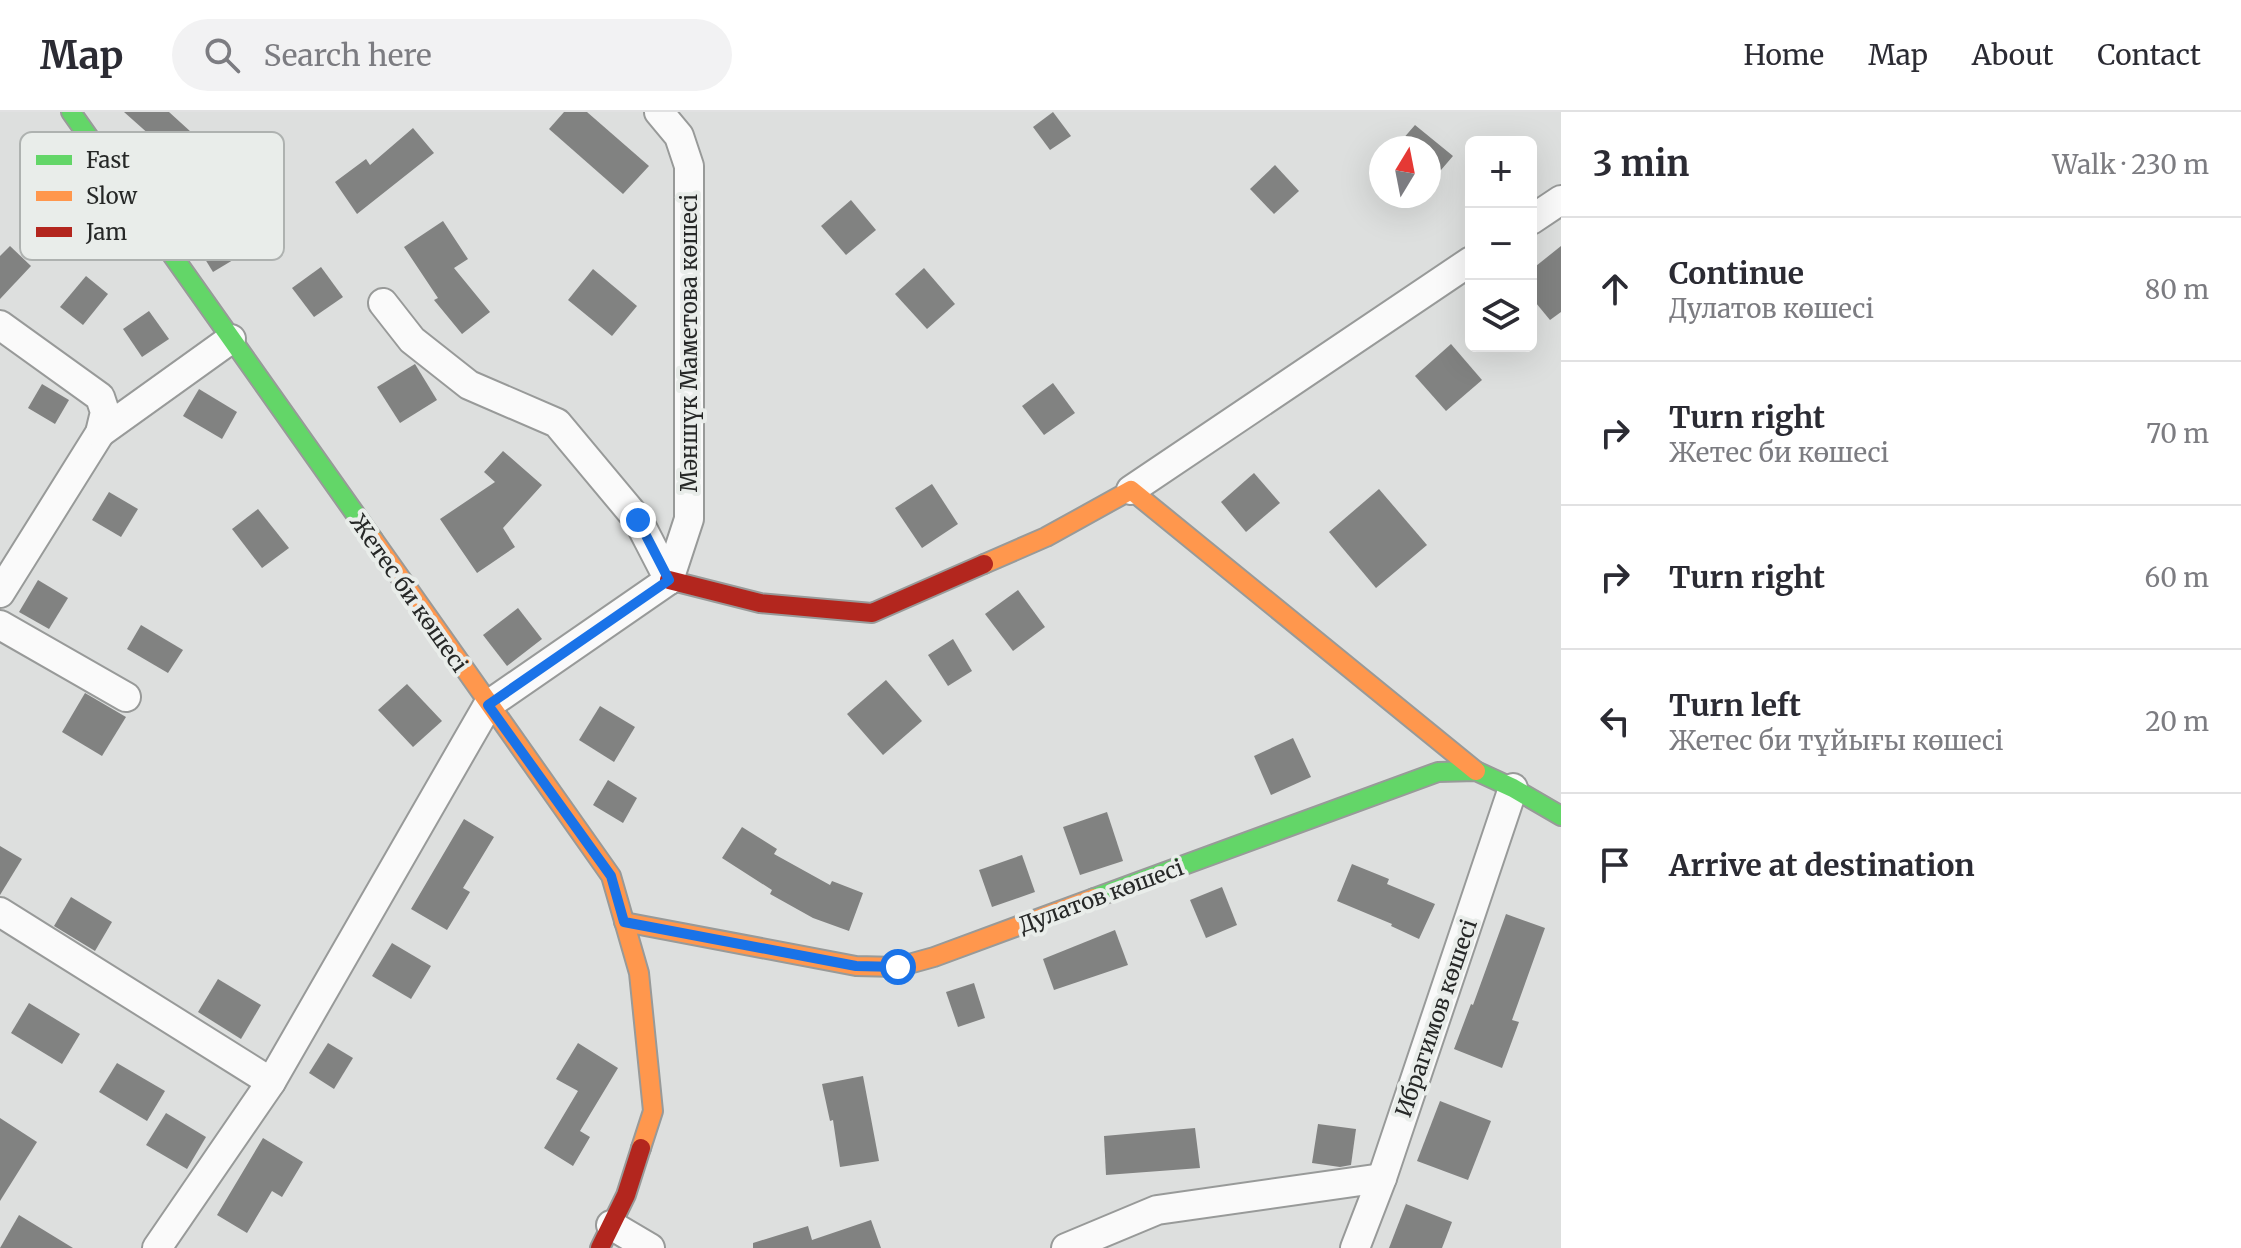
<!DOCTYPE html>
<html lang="en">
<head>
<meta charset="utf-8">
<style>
	:root { --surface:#fff; --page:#f2f2f3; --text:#2b2b33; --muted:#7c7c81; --line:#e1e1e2 }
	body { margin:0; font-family:Merriweather,serif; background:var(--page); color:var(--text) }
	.controls { position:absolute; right:24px; top:24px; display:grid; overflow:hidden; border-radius:12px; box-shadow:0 8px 32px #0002 }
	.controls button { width:72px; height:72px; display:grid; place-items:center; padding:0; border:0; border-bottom:2px solid var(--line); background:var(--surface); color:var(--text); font:40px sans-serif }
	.compass { position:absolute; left:1369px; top:24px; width:72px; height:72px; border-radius:50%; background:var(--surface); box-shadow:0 8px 32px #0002; rotate:10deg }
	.stop { position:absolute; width:24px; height:24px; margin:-18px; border:6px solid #1a73e8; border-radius:50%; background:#fff }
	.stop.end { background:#1a73e8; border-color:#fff; box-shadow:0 2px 8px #0008 }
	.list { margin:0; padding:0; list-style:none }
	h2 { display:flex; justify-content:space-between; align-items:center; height:104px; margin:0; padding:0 32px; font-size:34px }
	h2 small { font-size:26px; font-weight:400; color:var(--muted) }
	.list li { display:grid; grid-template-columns:52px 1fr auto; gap:24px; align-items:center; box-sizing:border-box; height:144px; padding:0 32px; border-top:2px solid var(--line) }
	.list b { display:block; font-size:30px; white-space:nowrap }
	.list p { margin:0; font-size:26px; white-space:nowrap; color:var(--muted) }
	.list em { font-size:26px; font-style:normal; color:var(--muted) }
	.icon { flex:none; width:44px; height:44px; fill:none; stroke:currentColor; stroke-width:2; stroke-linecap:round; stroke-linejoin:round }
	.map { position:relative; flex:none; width:1561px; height:1136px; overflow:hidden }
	header { display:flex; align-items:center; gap:48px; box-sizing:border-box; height:112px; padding:0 40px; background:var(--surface); border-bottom:2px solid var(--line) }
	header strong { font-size:38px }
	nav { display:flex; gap:44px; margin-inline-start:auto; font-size:28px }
	.search { width:560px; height:72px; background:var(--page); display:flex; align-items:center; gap:20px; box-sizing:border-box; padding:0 28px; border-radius:44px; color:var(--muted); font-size:30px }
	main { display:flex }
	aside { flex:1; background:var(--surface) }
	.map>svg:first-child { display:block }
</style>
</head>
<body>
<header>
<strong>Map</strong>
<div class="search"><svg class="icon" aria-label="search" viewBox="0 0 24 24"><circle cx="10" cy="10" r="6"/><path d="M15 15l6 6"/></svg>Search here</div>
<nav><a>Home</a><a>Map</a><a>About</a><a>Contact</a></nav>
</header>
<main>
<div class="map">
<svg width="1561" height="1136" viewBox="0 0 1561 1136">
	<rect width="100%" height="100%" fill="#dddfde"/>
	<g fill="#818281">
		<path d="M 124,0 L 169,0 L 191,20 L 211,55 L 180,74 L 161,44 L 169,40 Z"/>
		<path d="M 564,0 L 587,0 L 649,54 L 623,82 L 549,17 Z"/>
		<path d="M 1053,0 L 1071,24 L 1050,38 L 1033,15 Z"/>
		<path d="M 1415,13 L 1453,44 L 1429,72 L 1429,36 L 1395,36 Z"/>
		<path d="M 413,16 L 434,41 L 357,102 L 335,70 L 366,47 L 370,53 Z"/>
		<path d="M 1275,53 L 1299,79 L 1274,102 L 1250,77 Z"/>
		<path d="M 851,88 L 876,118 L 846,143 L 821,114 Z"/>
		<path d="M 232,102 L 253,136 L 213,160 L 192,126 Z"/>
		<path d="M 443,109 L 468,147 L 454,156 L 490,200 L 462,222 L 434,188 L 438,186 L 404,135 Z"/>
		<path d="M 10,134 L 31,154 L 0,187 L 0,144 Z"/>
		<path d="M 1561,134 L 1561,200 L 1550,208 L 1531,185 L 1531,158 Z"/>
		<path d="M 321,155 L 343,185 L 314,205 L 292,176 Z"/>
		<path d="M 924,156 L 955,192 L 927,217 L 895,182 Z"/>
		<path d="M 593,157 L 637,194 L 612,224 L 568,188 Z"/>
		<path d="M 86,164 L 108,182 L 83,213 L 60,195 Z"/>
		<path d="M 149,199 L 169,227 L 142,245 L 123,217 Z"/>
		<path d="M 1451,232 L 1482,268 L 1446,299 L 1415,264 Z"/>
		<path d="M 415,252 L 437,288 L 400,311 L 377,275 Z"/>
		<path d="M 1053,271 L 1075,301 L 1044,323 L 1022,294 Z"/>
		<path d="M 42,272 L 69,288 L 55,312 L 28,296 Z"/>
		<path d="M 199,277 L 237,300 L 222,327 L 183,304 Z"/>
		<path d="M 503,339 L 542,373 L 503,416 L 515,435 L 477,461 L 440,407 L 495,370 L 484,360 Z"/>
		<path d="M 1254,361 L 1280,391 L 1246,420 L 1221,390 Z"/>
		<path d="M 932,372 L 958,412 L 922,436 L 895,396 Z"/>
		<path d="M 1379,377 L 1427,433 L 1376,476 L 1329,420 Z"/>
		<path d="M 109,380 L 138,397 L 121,425 L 92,408 Z"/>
		<path d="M 258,397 L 289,436 L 262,456 L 232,417 Z"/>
		<path d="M 38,468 L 68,486 L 49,517 L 19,500 Z"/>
		<path d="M 1018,478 L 1045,515 L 1013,539 L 985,502 Z"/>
		<path d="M 518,496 L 542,527 L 507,554 L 483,523 Z"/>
		<path d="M 141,513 L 183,538 L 168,561 L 127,537 Z"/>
		<path d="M 953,527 L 972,559 L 948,574 L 928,543 Z"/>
		<path d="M 886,568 L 922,609 L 883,643 L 847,602 Z"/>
		<path d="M 407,572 L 442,609 L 413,635 L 378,598 Z"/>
		<path d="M 85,581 L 126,605 L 102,644 L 62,620 Z"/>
		<path d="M 600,594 L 635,615 L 614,650 L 579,628 Z"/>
		<path d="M 1293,626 L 1311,665 L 1271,683 L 1254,644 Z"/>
		<path d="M 608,668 L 637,686 L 623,711 L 593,693 Z"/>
		<path d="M 1107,700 L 1123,749 L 1080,763 L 1063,715 Z"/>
		<path d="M 464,707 L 494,725 L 463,776 L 470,780 L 447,818 L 411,797 Z"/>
		<path d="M 742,715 L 777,737 L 774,742 L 830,773 L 832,769 L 863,781 L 849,819 L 813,806 L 770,782 L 772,778 L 722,746 Z"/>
		<path d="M 0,734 L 22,747 L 0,783 Z"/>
		<path d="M 1022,743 L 1035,780 L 992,795 L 979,758 Z"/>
		<path d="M 1352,752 L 1389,767 L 1387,772 L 1435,792 L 1419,827 L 1391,814 L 1392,812 L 1337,789 Z"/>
		<path d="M 1222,775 L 1237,813 L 1206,826 L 1190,788 Z"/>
		<path d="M 71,785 L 112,810 L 95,839 L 54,814 Z"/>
		<path d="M 1506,802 L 1545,816 L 1512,908 L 1519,910 L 1502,956 L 1454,937 L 1471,892 L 1473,893 Z"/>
		<path d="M 1115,818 L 1128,853 L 1054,878 L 1043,847 Z"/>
		<path d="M 392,831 L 431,854 L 411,887 L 372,864 Z"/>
		<path d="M 218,867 L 261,893 L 241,927 L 198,900 Z"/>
		<path d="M 974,871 L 985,906 L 958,915 L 946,880 Z"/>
		<path d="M 29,891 L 80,922 L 62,952 L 11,921 Z"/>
		<path d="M 328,931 L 353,946 L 334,977 L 309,961 Z"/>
		<path d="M 578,931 L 618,956 L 580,1019 L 590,1025 L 573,1054 L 544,1036 L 578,979 L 556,967 Z"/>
		<path d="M 117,951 L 165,979 L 147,1009 L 99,980 Z"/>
		<path d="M 863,964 L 879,1049 L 840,1055 L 833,1008 L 830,1009 L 822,972 Z"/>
		<path d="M 1440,989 L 1491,1009 L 1468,1068 L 1417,1049 Z"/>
		<path d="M 166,1001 L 206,1025 L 187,1057 L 146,1033 Z"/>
		<path d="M 0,1006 L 37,1030 L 0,1089 Z"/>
		<path d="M 1318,1012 L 1356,1017 L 1351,1053 L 1340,1055 L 1312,1051 Z"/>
		<path d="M 1195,1016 L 1200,1056 L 1106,1063 L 1104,1024 Z"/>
		<path d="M 263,1026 L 303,1050 L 282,1085 L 272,1079 L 247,1121 L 217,1103 Z"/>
		<path d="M 1406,1092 L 1452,1110 L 1442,1136 L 1389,1136 Z"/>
		<path d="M 19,1103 L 73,1136 L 0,1136 Z"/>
		<path d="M 871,1108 L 881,1136 L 753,1136 L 753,1131 L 808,1114 L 812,1128 Z"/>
	</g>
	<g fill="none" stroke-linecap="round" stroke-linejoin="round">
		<g stroke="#989a99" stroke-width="32">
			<g id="street">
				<path d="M 659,0 L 679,24 L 689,54 L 689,407 L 669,468"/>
				<path d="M 1531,108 L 1561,88"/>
				<path d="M 383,191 L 412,228 L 469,273 L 557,311 L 638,408 L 669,468"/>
				<path d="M 0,213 L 100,285 L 105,300 L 100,321 L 0,481"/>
				<path d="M 100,321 L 231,227"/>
				<path d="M 1131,378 L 1471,149"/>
				<path d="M 0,513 L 126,585"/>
				<path d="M 0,800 L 271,970"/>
				<path d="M 611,1113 L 650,1136"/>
				<path d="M 157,1136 L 271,970 L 488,593 L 669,468"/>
				<path d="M 1066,1136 L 1157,1098 L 1382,1066"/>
				<path d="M 1355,1136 L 1382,1066 L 1513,676"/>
			</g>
		</g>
		<g stroke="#989a99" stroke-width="22">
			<g id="fast">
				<path d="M 71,0 L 373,427"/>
				<path d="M 1094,786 L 1438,660 L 1476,659 L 1513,676 L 1561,704"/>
			</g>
		</g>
		<g stroke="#989a99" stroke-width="22">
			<g id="slow">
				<path d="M 373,427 L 611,764 L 639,861 L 653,999 L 641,1036"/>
				<path d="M 984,452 L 1046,425 L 1131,378 L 1476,659"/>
				<path d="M 624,810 L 856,854 L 898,855 L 934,845 L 1094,786"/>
			</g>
		</g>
		<g stroke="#989a99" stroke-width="22">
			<g id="jam">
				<path d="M 669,468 L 760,491 L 872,501 L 984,452"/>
				<path d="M 600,1136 L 626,1083 L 641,1036"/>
			</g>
		</g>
		<use href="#street" stroke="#fafafa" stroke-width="28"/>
		<use href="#fast" stroke="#63d668" stroke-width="18"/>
		<use href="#slow" stroke="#ff974d" stroke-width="18"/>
		<use href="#jam" stroke="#b3261e" stroke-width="18"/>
	</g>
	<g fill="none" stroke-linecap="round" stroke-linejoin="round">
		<path stroke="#1a73e8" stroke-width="10" d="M 638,408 L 669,468 L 488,593 L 611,764 L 624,810 L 856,854 L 898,855"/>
	</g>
	<g text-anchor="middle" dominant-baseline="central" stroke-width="8" stroke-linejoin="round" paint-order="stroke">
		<g font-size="22" fill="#262827" stroke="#e9edea">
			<text transform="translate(689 231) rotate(-90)">Мәншүк Маметова көшесі</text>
			<text transform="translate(409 481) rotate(55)">Жетес би көшесі</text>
			<text transform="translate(1101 784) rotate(-20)">Дулатов көшесі</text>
			<text transform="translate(1436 906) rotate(-71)">Ибрагимов көшесі</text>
		</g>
	</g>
	<rect x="20" y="20" width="264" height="128" rx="12" fill="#e9edea" stroke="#aeb2b0" stroke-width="2"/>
	<rect x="36" y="43" width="36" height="10" fill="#63d668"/>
	<rect x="36" y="79" width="36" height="10" fill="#ff974d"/>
	<rect x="36" y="115" width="36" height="10" fill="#b3261e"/>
	<g font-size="22" fill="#262827">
		<text x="86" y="56">Fast</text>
		<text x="86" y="92">Slow</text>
		<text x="86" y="128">Jam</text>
	</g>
</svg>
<div class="controls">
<button>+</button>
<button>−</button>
<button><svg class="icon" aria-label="layers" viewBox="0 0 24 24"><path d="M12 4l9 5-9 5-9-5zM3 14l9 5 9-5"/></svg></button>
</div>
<svg class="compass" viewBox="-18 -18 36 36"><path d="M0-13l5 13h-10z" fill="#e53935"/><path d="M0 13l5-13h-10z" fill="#7c7c81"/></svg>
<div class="stop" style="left:898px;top:855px"></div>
<div class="stop end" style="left:638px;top:408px"></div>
</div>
<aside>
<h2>3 min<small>Walk · 230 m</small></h2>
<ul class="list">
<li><svg class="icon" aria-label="ahead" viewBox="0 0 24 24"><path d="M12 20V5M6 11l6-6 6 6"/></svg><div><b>Continue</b><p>Дулатов көшесі</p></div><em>80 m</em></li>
<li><svg class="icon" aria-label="right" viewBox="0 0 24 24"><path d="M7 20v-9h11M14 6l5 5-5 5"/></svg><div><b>Turn right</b><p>Жетес би көшесі</p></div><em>70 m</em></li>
<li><svg class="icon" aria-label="right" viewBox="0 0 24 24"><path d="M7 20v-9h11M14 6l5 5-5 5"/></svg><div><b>Turn right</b></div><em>60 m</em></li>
<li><svg class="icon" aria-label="left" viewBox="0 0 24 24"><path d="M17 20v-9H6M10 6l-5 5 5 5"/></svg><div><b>Turn left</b><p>Жетес би тұйығы көшесі</p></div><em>20 m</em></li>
<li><svg class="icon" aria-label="arrive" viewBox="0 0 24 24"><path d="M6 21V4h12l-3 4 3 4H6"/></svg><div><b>Arrive at destination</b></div></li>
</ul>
</aside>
</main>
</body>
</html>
